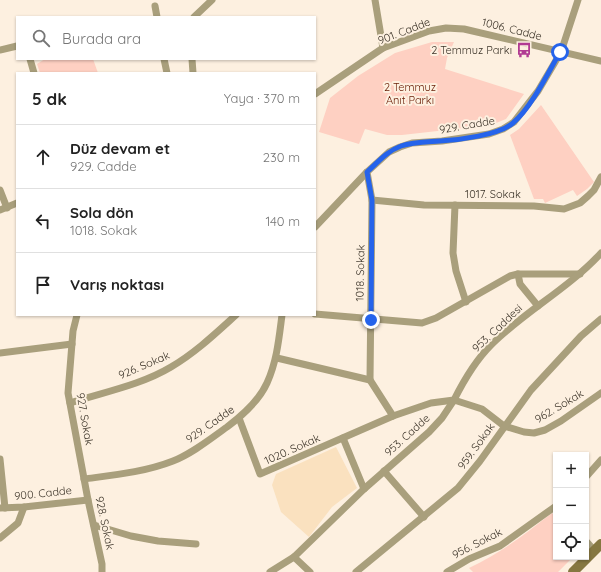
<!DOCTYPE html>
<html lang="tr">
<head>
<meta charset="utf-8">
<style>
	:root { --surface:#fff; --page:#f6f6f6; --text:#222; --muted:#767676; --line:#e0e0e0 }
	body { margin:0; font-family:Quicksand,sans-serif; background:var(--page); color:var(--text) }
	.controls { position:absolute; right:12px; bottom:12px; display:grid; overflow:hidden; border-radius:0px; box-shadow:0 1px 3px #0004 }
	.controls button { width:36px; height:36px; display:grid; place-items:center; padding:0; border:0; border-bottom:1px solid var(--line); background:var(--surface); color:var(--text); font:20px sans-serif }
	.stop { position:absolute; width:12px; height:12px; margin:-9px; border:3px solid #2563eb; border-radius:50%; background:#fff }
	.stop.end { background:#2563eb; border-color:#fff; box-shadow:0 1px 4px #0008 }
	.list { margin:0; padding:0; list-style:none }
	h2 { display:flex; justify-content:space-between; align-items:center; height:52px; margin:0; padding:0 16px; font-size:17px }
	h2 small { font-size:13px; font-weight:400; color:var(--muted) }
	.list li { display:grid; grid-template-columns:26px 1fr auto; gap:12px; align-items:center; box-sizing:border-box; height:64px; padding:0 16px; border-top:1px solid var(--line) }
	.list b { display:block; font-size:15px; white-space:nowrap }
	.list p { margin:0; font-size:13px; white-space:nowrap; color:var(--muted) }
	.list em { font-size:13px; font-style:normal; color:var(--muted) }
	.icon { flex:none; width:22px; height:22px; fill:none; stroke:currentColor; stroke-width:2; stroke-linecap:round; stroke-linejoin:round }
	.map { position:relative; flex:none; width:601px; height:572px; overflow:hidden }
	.search { position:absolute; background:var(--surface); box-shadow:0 1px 3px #0004; left:16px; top:16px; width:300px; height:44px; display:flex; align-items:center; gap:10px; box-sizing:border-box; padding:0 14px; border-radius:0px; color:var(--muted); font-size:15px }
	.panel { position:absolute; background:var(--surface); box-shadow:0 1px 3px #0004; left:16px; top:72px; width:300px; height:244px; border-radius:0px }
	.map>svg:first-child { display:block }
</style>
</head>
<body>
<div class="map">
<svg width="601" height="572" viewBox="0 0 601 572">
	<rect width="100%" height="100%" fill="#fdf0e0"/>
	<path fill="#fae1bf" d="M 336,447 L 357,488 L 332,507 L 309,537 L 281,512 L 272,485 L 276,474 Z"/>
	<g fill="#fed0c2">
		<path d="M 432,42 L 454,42 L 447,58 L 445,69 L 524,94 L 506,119 L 491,125 L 402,135 L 387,135 L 365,129 L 359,144 L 319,132 L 330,98 L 358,76 L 395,53 Z"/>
		<path d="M 45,59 L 93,59 L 98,73 L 40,73 L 37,64 Z"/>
		<path d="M 541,105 L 594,182 L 587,189 L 577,196 L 573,190 L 545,203 L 543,199 L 534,199 L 510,135 L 519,129 Z"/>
		<path d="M 552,513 L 556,517 L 556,557 L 573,557 L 558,572 L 473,572 L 469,568 C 501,553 524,535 552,513 Z"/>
	</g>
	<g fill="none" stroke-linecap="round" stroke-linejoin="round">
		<g stroke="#a99f7c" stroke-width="7">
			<path d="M 375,0 L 383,48"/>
			<path d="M 155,6 L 157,17"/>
			<path d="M 194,17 L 212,0"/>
			<path d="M 0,50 L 17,46"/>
			<path d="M 30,59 L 34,73"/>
			<path d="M 164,59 L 167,73"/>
			<path d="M 192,59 L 193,73"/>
			<path d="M 315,94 L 383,48 L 429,31 L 446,28 L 464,29 L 601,61"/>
			<path d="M 367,172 L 372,200 L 370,380 L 393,416"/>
			<path d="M 0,190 L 7,208"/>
			<path d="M 372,200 L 424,205 L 534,206 L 564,209 L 580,203 L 588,196 L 594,190 L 601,177"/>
			<path d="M 455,205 L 453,253 L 456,271 L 466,302"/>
			<path d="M 0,210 L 17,203"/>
			<path d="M 315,227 L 367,172 L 389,152 L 400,147 L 412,143 L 442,141 L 489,134 L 503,129 L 514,122 L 538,91 L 561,52 L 578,0"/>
			<path d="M 518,274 L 520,284 L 538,306"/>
			<path d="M 315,314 L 422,323 L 436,318 L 510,276 L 518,274 L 580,274"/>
			<path d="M 77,315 L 73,331 L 68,393 L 88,500 L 102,564 L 102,572"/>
			<path d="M 0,353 L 72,344"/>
			<path d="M 277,358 L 370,380"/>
			<path d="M 70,403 C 104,392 141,385 171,367 C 195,353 215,334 236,315"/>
			<path d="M 239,418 L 260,474 L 393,416 L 431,403 L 454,400 C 464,380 475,361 491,345 C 525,311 568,289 601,253"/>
			<path d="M 343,438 L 364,489"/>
			<path d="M 0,459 L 5,508"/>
			<path d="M 384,471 L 424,517"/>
			<path d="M 586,477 L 601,460"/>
			<path d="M 84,479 C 114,475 145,472 173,461 C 193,453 210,439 227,427 C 243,415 259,401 267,383 C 277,361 279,338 282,315"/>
			<path d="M 0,508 L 24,507 L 88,500"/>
			<path d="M 94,525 L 131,536 L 158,541 L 196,544"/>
			<path d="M 0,538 L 18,523 L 24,507"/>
			<path d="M 586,541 L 594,550"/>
			<path d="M 294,557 L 310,572"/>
			<path d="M 270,572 L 294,557 L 364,489 L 429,432 L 442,418 L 454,400 L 482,409 L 504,426 L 524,432 L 534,433 L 545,430 L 561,421 L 601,393"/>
			<path d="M 356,572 L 458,488 L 480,461 L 531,390 L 581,336 L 601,319"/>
			<path d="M 447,572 L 469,559 L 500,546 L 556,506"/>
		</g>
		<path stroke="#867741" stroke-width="10" d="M 573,572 L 601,544"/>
	</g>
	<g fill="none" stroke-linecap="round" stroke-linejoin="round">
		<path stroke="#2563eb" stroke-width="5" d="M 371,320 L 372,200 L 367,172 C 377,163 387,151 401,146 C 413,142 427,142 440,141 C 459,140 499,135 513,123 C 531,108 548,73 560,52"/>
	</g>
	<defs>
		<g id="bus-bare" transform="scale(1.2)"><path d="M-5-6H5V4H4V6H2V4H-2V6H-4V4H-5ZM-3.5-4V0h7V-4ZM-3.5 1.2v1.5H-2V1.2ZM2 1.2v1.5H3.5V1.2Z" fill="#b13b92" stroke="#fdf0e0" stroke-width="2.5" paint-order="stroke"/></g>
	</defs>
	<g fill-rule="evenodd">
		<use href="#bus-bare" x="524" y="50"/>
	</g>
	<g text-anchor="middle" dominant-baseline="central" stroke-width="4" stroke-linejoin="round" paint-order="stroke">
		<g font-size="11" fill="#3b3328" stroke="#fdf0e0">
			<text transform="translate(512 29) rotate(14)">1006. Cadde</text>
			<text transform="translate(404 31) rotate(-21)">901. Cadde</text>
			<text transform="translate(467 125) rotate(-10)">929. Cadde</text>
			<text x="493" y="194">1017. Sokak</text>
			<text transform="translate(360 273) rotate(-89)">1018. Sokak</text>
			<text transform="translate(497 328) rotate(-43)">953. Caddesi</text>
			<text transform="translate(144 365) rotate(-23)">926. Sokak</text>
			<text transform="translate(559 406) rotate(-31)">962. Sokak</text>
			<text transform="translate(85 419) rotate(80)">927. Sokak</text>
			<text transform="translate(210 424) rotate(-35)">929. Cadde</text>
			<text transform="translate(407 435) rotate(-42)">953. Cadde</text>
			<text transform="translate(476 446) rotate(-54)">959. Sokak</text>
			<text transform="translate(292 449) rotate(-24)">1020. Sokak</text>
			<text transform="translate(43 493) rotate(-6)">900. Cadde</text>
			<text transform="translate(105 523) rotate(78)">928. Sokak</text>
			<text transform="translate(477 543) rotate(-27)">956. Sokak</text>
		</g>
		<g font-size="11" fill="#3b3328" stroke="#fdf0e0" text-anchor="end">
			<text x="512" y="50">2 Temmuz Parkı</text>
		</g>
		<g font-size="11" fill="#681c04" stroke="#fdf0e0">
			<text x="410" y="87">2 Temmuz<tspan x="410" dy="13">Anıt Parkı</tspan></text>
		</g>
	</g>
</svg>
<div class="controls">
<button>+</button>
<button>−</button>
<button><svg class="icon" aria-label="locate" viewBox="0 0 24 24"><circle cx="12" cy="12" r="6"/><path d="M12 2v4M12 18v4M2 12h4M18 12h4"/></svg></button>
</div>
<div class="stop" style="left:560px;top:52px"></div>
<div class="stop end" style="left:371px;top:320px"></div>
<div class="search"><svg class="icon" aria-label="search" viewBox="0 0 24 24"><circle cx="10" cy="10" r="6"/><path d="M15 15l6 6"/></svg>Burada ara</div>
<section class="panel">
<h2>5 dk<small>Yaya · 370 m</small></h2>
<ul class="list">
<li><svg class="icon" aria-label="ahead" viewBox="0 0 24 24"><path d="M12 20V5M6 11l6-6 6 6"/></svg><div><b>Düz devam et</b><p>929. Cadde</p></div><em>230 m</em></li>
<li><svg class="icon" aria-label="left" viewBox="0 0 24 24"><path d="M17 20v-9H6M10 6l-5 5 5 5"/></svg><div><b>Sola dön</b><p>1018. Sokak</p></div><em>140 m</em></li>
<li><svg class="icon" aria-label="arrive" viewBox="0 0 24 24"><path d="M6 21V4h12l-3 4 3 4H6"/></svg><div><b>Varış noktası</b></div></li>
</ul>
</section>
</div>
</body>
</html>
